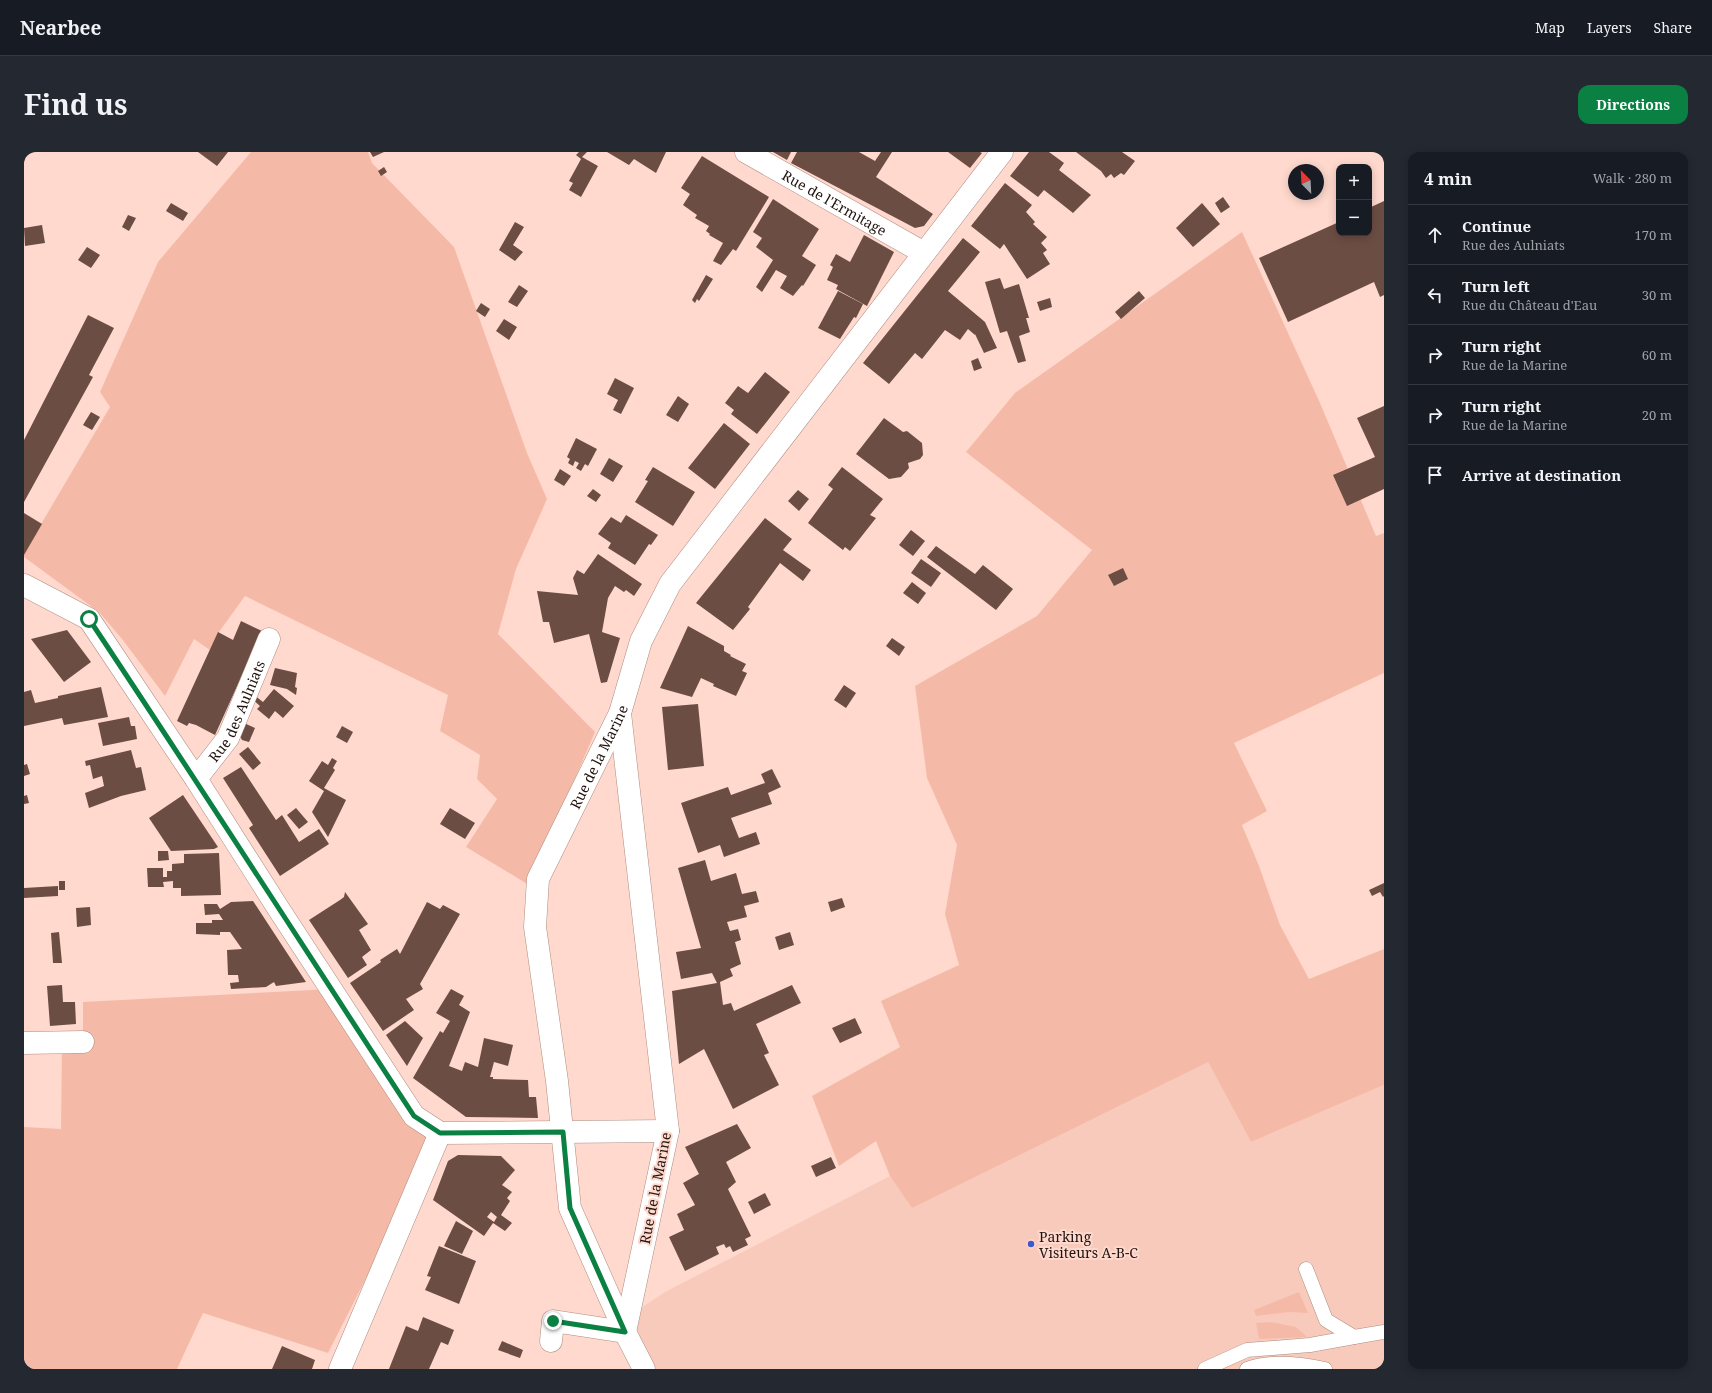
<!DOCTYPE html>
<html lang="en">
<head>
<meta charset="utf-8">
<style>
	:root { --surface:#171b24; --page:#242831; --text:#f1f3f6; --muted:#9ea1a6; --line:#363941; --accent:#0b8043 }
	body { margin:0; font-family:"Noto Serif",serif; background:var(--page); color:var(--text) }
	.controls { position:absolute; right:12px; top:12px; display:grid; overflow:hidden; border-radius:8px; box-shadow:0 2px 10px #0003 }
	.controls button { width:36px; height:36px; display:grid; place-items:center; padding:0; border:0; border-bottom:1px solid var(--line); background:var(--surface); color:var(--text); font:20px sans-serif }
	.compass { position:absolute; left:1264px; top:12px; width:36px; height:36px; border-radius:50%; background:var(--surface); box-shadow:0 2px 10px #0003; rotate:336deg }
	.stop { position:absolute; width:12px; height:12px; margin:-9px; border:3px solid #0b8043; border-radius:50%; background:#fff }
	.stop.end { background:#0b8043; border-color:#fff; box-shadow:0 1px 4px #0008 }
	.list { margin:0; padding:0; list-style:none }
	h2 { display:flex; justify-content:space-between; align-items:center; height:52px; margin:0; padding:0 16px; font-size:17px }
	h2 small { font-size:13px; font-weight:400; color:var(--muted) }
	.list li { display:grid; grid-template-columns:26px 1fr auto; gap:12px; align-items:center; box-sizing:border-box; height:60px; padding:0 16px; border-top:1px solid var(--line) }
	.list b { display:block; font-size:15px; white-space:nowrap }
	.list p { margin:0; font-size:13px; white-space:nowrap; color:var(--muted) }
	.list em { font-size:13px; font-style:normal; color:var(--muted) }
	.icon { flex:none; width:22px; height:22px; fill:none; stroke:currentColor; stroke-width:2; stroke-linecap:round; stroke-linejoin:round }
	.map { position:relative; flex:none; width:1360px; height:1217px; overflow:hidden; border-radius:12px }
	header { display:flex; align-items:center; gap:24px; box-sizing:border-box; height:56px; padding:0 20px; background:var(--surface); border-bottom:1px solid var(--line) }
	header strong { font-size:19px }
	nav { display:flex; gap:22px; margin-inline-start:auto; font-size:14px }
	.intro { display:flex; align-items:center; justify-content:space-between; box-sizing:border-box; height:96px; padding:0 24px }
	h1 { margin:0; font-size:28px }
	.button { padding:10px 18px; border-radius:12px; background:var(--accent); color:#fff; font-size:14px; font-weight:700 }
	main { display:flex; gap:24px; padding:0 24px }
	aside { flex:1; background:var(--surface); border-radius:12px; box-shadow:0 2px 10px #0003 }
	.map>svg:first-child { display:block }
</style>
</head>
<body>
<header>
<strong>Nearbee</strong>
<nav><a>Map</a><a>Layers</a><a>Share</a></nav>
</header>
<div class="intro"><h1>Find us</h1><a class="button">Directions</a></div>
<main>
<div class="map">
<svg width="1360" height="1217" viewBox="0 0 1360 1217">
	<rect width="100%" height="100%" fill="#ffd9cd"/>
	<path fill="#f8cabc" d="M 1182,884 L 1184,910 L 1227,990 L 1360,933 L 1360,1217 L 632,1217 L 605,1164 L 641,1140 L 866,1024 Z"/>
	<g fill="#f5baa7">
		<path d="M 227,0 L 344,0 L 348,11 L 430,95 L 503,301 L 523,347 L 492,417 L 474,482 L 571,580 L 505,733 L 442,695 L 473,647 L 453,627 L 456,603 L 416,579 L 424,543 L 221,444 L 195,480 L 186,498 L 170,487 L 141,544 L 98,487 L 75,460 L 0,405 L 0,401 L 86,255 L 76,240 L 134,110 Z"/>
		<path d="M 1218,80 L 1296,251 L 1352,384 L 1360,381 L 1360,521 L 1210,591 L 1243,659 L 1218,673 L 1235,714 L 1256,773 L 1285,827 L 1360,797 L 1360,933 L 1227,990 L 1184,910 L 888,1056 L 866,1024 L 852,989 L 815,1014 L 788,944 L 876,895 L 857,849 L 935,813 L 921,762 L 933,693 L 903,626 L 891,534 L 1013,464 L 1068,398 L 942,300 L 991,241 Z"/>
		<path d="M 307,837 L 416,981 L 304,1201 L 179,1161 L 153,1217 L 0,1217 L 0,975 L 37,977 L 38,890 L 59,890 L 59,850 Z"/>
		<path d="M 1275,1140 L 1284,1161 L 1265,1160 L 1232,1164 L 1230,1158 Z"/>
		<path d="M 1247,1170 L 1272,1175 L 1283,1185 L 1235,1187 L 1232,1171 Z"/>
	</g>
	<g fill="#6c4d43" fill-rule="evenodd">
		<path d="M 174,0 L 204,0 L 193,14 Z"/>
		<path d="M 346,0 L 360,0 L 349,5 Z"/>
		<path d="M 555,0 L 563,0 L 558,5 L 574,14 L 557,45 L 545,38 L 549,31 L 545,29 L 557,7 L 552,3 Z"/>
		<path d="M 583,0 L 642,0 L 632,21 L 610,7 L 605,13 Z"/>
		<path d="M 749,0 L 767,0 L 763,8 Z"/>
		<path d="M 773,0 L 835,0 L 851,9 L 857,0 L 868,0 L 852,25 L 909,62 L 900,74 L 891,76 L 767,11 Z"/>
		<path d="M 924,0 L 956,0 L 958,1 L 946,16 Z"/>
		<path d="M 1005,0 L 1025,0 L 1040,11 L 1035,18 L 1067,43 L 1049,61 L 1020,38 L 1014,45 L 986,24 Z"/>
		<path d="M 1052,0 L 1098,0 L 1111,9 L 1100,23 L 1097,21 L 1090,26 L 1087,22 L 1082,26 L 1077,19 Z"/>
		<path d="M 678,4 L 745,45 L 712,99 L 709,97 L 697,113 L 689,109 L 699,91 L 685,83 L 686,82 L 682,79 L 685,74 L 671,66 L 673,63 L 659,53 L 666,42 L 657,36 Z"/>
		<path d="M 360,15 L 363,20 L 357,24 L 354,19 Z"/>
		<path d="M 981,31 L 1008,53 L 1002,60 L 1011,70 L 1009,72 L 1023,85 L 1017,91 L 1023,98 L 1019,101 L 1026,112 L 1003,127 L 980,92 L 976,97 L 947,74 Z"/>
		<path d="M 1199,45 L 1206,55 L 1197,61 L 1191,51 Z"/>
		<path d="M 749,47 L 795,77 L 778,104 L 792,113 L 779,134 L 778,133 L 769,144 L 756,136 L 763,124 L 752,118 L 738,140 L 732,135 L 749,108 L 732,95 L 738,86 L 729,80 Z"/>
		<path d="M 1360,49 L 1360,143 L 1356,145 L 1350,130 L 1264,170 L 1235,106 L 1315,70 L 1315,81 L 1345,81 L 1345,56 Z"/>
		<path d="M 147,51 L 164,61 L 159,69 L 142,59 Z"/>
		<path d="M 1178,51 L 1196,72 L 1169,95 L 1152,76 Z"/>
		<path d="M 104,63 L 112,66 L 105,79 L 98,75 Z"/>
		<path d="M 491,70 L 500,75 L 489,93 L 499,100 L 491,109 L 475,98 Z"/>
		<path d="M 18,73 L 21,91 L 1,94 L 0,76 Z"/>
		<path d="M 840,83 L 870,100 L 843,154 L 812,137 L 814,133 L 803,128 L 809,115 L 806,113 L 812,102 L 826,110 Z"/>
		<path d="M 939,86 L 956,100 L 924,139 L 961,170 L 973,196 L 960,201 L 951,182 L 951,183 L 944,177 L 936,188 L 921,178 L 898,207 L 891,201 L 865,232 L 839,211 Z"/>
		<path d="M 63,95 L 76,103 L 67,116 L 54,108 Z"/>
		<path d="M 682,123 L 689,127 L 675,149 L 673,147 L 671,151 L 668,148 Z"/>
		<path d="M 976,126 L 980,137 L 995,132 L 1005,166 L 1002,166 L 1006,180 L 995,184 L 1002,209 L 994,211 L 983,179 L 976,181 L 961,130 Z"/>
		<path d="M 495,133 L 504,139 L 493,155 L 484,150 Z"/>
		<path d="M 814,139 L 839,152 L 832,166 L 830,165 L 816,187 L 794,176 Z"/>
		<path d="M 1115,139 L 1121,146 L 1097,167 L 1091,160 Z"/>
		<path d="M 1026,146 L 1028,155 L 1016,159 L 1013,150 Z"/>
		<path d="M 457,151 L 466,157 L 461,165 L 452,159 Z"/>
		<path d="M 64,163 L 90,176 L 65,223 L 69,225 L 0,350 L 0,288 Z"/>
		<path d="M 480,167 L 493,175 L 485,188 L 472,179 Z"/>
		<path d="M 954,206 L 958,216 L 950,219 L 947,209 Z"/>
		<path d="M 741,220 L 766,240 L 733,282 L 707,262 L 710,258 L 701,251 L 714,234 L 724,241 Z"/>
		<path d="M 591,226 L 610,236 L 597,262 L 589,258 L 594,248 L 583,242 Z"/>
		<path d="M 654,244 L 665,252 L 654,270 L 642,263 Z"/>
		<path d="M 1360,254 L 1360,337 L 1323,354 L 1309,323 L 1351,305 L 1333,266 Z"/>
		<path d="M 67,260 L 76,265 L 68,278 L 59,273 Z"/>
		<path d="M 860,266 L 879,280 L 883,279 L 898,291 L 899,303 L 896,307 L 884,311 L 885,316 L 877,325 L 865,327 L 832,302 Z"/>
		<path d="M 700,271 L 726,292 L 691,337 L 664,316 Z"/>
		<path d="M 552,286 L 573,297 L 564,314 L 561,312 L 557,319 L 552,316 L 555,311 L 551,309 L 549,314 L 544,311 L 546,307 L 543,305 Z"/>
		<path d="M 585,306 L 599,314 L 589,330 L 576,322 Z"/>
		<path d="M 629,315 L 671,340 L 649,374 L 611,350 L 624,329 L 621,328 Z"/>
		<path d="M 818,315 L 859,347 L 846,363 L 852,366 L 826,399 L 821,395 L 819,398 L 784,371 L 809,337 L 804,333 Z"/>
		<path d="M 536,317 L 547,324 L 540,334 L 530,328 Z"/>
		<path d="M 569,337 L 577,343 L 572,350 L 563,344 Z"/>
		<path d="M 774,338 L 785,347 L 775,359 L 764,349 Z"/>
		<path d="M 0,361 L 18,372 L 0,403 Z"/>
		<path d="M 602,363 L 634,383 L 627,393 L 625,392 L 611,413 L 584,396 L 587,391 L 574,382 L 587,365 L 597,371 Z"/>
		<path d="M 741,366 L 768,387 L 759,398 L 787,418 L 779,429 L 756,411 L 724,455 L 726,457 L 709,478 L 672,451 Z"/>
		<path d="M 887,378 L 901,389 L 889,404 L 875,393 Z"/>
		<path d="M 912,394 L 951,422 L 959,413 L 989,437 L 972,458 L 903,405 Z"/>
		<path d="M 574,402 L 618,432 L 610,444 L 602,438 L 600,440 L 591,434 L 584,446 L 578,480 L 596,486 L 583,530 L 577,531 L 565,482 L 530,491 L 525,470 L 519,470 L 513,439 L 554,443 L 549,426 L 553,418 L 560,422 Z"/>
		<path d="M 897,407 L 917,421 L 907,435 L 887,421 Z"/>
		<path d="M 1099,416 L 1104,427 L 1090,434 L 1084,423 Z"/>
		<path d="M 888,430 L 902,441 L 894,452 L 879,441 Z"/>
		<path d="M 217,469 L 238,479 L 191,583 L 172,573 L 165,571 L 163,574 L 153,569 L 194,480 L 209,488 Z"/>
		<path d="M 664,474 L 700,494 L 700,499 L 707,503 L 706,504 L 722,512 L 718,519 L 723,521 L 712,544 L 689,534 L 690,532 L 677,526 L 668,545 L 636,536 Z"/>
		<path d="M 43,478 L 67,510 L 40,530 L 7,487 Z"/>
		<path d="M 868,486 L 881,495 L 875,504 L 862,494 Z"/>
		<path d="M 251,516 L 273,521 L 271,535 L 273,536 L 272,543 L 263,537 L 246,533 Z"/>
		<path d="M 820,533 L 832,541 L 822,556 L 810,548 Z"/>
		<path d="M 77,535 L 84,565 L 40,573 L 38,566 L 0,574 L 0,540 L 7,538 L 11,551 L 34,546 L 34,544 Z"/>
		<path d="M 250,537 L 270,554 L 259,566 L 251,559 L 245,567 L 233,557 L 236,554 L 227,546 L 230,543 L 239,550 Z"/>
		<path d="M 674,552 L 680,614 L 644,618 L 638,555 Z"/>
		<path d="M 105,565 L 107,574 L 111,574 L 113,587 L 79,594 L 74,571 Z"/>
		<path d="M 220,571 L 231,576 L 225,590 L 218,588 L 215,582 Z"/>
		<path d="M 318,574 L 329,580 L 323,591 L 312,585 Z"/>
		<path d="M 224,595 L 237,611 L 229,618 L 215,602 Z"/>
		<path d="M 107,598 L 112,616 L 117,615 L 122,638 L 97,644 L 65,656 L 61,641 L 80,634 L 78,624 L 69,627 L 66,613 L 62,614 L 61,609 Z"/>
		<path d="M 308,606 L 313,609 L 309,616 L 311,618 L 300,636 L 322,648 L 304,685 L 288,660 L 300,639 L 285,629 L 298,609 L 304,613 Z"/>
		<path d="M 3,612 L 6,622 L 0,624 L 0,613 Z"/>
		<path d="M 217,615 L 252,668 L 258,663 L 275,690 L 295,677 L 305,692 L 256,724 L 225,676 L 229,673 L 199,626 Z"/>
		<path d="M 748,617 L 757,635 L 744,641 L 748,652 L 707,666 L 715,686 L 732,680 L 736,692 L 700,705 L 696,693 L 674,701 L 657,651 L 704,635 L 707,643 L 741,631 L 737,622 Z"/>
		<path d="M 3,643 L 5,651 L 0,652 L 0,644 Z"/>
		<path d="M 159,643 L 194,695 L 190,697 L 147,699 L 125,666 Z"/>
		<path d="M 272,656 L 284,670 L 275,677 L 263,663 Z"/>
		<path d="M 426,656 L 451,671 L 441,687 L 416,672 Z"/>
		<path d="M 134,699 L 144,699 L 145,708 L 134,709 Z"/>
		<path d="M 195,701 L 197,743 L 157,744 L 157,736 L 149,736 L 149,729 L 139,730 L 140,735 L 124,735 L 123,716 L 139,716 L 139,725 L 143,725 L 143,719 L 148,719 L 148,712 L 160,711 L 160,702 Z"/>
		<path d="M 681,708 L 687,729 L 712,721 L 718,742 L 732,739 L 735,750 L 720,754 L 723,765 L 703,770 L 706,779 L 714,777 L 717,788 L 711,790 L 717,812 L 706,817 L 709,824 L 696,830 L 699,853 L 707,851 L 710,859 L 768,833 L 777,851 L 732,872 L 745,901 L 740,903 L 755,933 L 709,957 L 680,897 L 655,912 L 653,891 L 648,839 L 693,831 L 688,821 L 657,827 L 652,800 L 677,796 L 654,716 Z"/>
		<rect x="35" y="729" width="6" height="9"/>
		<path d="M 1360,731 L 1360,744 L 1359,745 L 1356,740 L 1348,744 L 1345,738 Z"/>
		<path d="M 34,734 L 34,744 L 0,746 L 0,736 Z"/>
		<path d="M 321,740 L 344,772 L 335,778 L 347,798 L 338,805 L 343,813 L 324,826 L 285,768 L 316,748 L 320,745 Z"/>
		<path d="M 818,746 L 821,755 L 807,760 L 804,750 Z"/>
		<path d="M 229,749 L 233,755 L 282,830 L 252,834 L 250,830 L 242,835 L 207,837 L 206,831 L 215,830 L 214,823 L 204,823 L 203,798 L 218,797 L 206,780 L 196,780 L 196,783 L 172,782 L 172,771 L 188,771 L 188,768 L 199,768 L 195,762 L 181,763 L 180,752 L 193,752 L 196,757 L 207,750 Z"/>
		<path d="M 403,750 L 416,757 L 419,753 L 436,762 L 396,832 L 399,837 L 382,847 L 390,858 L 359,879 L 326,831 L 357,810 L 356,808 L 373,797 L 376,802 Z"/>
		<path d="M 66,755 L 67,773 L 53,775 L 52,756 Z"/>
		<path d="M 35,780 L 38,811 L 29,811 L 27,781 Z"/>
		<path d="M 766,780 L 770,793 L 755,798 L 751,785 Z"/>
		<path d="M 38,833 L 39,850 L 51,850 L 52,872 L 26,874 L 23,834 Z"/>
		<path d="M 427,837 L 440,844 L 435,853 L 446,860 L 425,914 L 438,919 L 441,910 L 454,915 L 460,886 L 489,893 L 484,914 L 470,910 L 466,925 L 469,925 L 469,927 L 504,928 L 505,945 L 512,945 L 514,966 L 442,965 L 389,926 L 416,879 L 419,881 L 426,869 L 412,861 Z"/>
		<path d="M 831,866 L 838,881 L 816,891 L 808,876 Z"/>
		<path d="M 381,869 L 399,886 L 383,914 L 362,883 Z"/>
		<path d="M 713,972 L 727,996 L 702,1010 L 712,1030 L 704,1037 L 727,1084 L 721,1087 L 724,1093 L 709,1100 L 706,1094 L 702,1096 L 700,1092 L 692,1095 L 695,1102 L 661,1119 L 645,1085 L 660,1078 L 653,1062 L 671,1053 L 659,1031 L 675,1022 L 661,995 Z"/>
		<path d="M 434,1003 L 477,1004 L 491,1018 L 478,1033 L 488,1040 L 483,1046 L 486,1049 L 477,1063 L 488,1071 L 481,1079 L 469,1071 L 460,1084 L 409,1048 L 424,1009 ZM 467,1060 L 473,1065 L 470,1070 L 463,1065 Z"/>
		<path d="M 807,1005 L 812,1016 L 792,1025 L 787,1014 Z"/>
		<path d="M 741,1041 L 747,1053 L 730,1062 L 724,1050 Z"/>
		<path d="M 432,1069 L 449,1079 L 438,1102 L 420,1094 Z"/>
		<path d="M 415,1094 L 452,1109 L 435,1152 L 401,1138 L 407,1125 L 403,1124 Z"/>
		<path d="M 399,1165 L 430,1178 L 424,1193 L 417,1190 L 405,1217 L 365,1217 L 382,1174 L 394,1179 Z"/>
		<path d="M 478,1189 L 499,1198 L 496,1206 L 474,1198 Z"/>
		<path d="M 258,1194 L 291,1208 L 288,1217 L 248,1217 Z"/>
	</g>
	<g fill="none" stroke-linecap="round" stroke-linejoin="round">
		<g stroke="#af8c81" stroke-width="15">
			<g id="service">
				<path d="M 1282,1117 L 1302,1168 L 1330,1185 L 1360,1180"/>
				<path d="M 1181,1217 L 1223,1198 L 1286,1193 L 1330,1185"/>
				<path d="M 1223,1217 C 1246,1208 1277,1212 1301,1217"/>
			</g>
		</g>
		<g stroke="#af8c81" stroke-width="23">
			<g id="minor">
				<path id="s1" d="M 722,0 L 900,101"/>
				<path d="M 0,433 L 65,467 L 172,627 L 254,756 L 390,964 L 416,981"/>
				<path d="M 596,561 L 644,979 L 601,1180"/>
				<path id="s2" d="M 172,627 L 204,586 L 245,487"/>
				<path d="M 0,891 L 59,890"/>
				<path d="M 416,981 L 644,979"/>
				<path d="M 527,1189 L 529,1169 L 601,1180"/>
				<path d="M 316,1217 L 416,981"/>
				<path id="s3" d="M 620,1217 L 601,1180 L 546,1056 L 533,929 L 511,775 L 514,727 L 596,561 L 617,489 L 646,432 L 978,0"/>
			</g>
		</g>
		<use href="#service" stroke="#fff" stroke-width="14"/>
		<use href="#minor" stroke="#fff" stroke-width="22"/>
	</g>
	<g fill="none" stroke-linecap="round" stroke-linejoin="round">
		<path stroke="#0b8043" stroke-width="5" d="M 65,467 C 175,632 282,799 390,964 L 416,981 L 539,980 L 546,1056 L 601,1180 L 529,1169"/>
	</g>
	<circle fill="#3f59cc" stroke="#ffd9cd" stroke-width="1.5" cx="1007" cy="1092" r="4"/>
	<g text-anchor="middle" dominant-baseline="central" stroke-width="4" stroke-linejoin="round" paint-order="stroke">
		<g font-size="14" fill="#211410" stroke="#ffd9cd">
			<text stroke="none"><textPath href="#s1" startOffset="102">Rue de l'Ermitage</textPath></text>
			<text stroke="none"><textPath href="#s2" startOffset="80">Rue des Aulniats</textPath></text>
			<text stroke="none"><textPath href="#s3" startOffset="645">Rue de la Marine</textPath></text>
			<text transform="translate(631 1036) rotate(-79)">Rue de la Marine</text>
		</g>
		<g font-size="14" fill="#211410" stroke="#ffd9cd" text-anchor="start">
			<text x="1015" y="1084">Parking<tspan x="1015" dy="16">Visiteurs A-B-C</tspan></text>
		</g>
	</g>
</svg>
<div class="controls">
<button>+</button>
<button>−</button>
</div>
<svg class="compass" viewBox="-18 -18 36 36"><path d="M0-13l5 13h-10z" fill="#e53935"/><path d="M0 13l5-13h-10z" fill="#9ea1a6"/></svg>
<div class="stop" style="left:65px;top:467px"></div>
<div class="stop end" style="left:529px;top:1169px"></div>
</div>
<aside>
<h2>4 min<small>Walk · 280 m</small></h2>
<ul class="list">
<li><svg class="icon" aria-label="ahead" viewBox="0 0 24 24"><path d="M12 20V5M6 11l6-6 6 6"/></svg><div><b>Continue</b><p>Rue des Aulniats</p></div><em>170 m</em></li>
<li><svg class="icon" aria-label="left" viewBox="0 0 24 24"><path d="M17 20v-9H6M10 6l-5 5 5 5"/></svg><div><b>Turn left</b><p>Rue du Château d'Eau</p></div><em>30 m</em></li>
<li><svg class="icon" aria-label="right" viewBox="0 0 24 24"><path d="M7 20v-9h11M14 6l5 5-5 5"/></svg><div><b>Turn right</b><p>Rue de la Marine</p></div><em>60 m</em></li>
<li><svg class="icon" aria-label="right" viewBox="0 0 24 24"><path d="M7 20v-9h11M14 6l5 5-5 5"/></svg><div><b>Turn right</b><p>Rue de la Marine</p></div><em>20 m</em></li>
<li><svg class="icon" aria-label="arrive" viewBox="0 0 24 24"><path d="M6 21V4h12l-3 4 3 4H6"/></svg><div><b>Arrive at destination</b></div></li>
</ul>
</aside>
</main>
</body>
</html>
